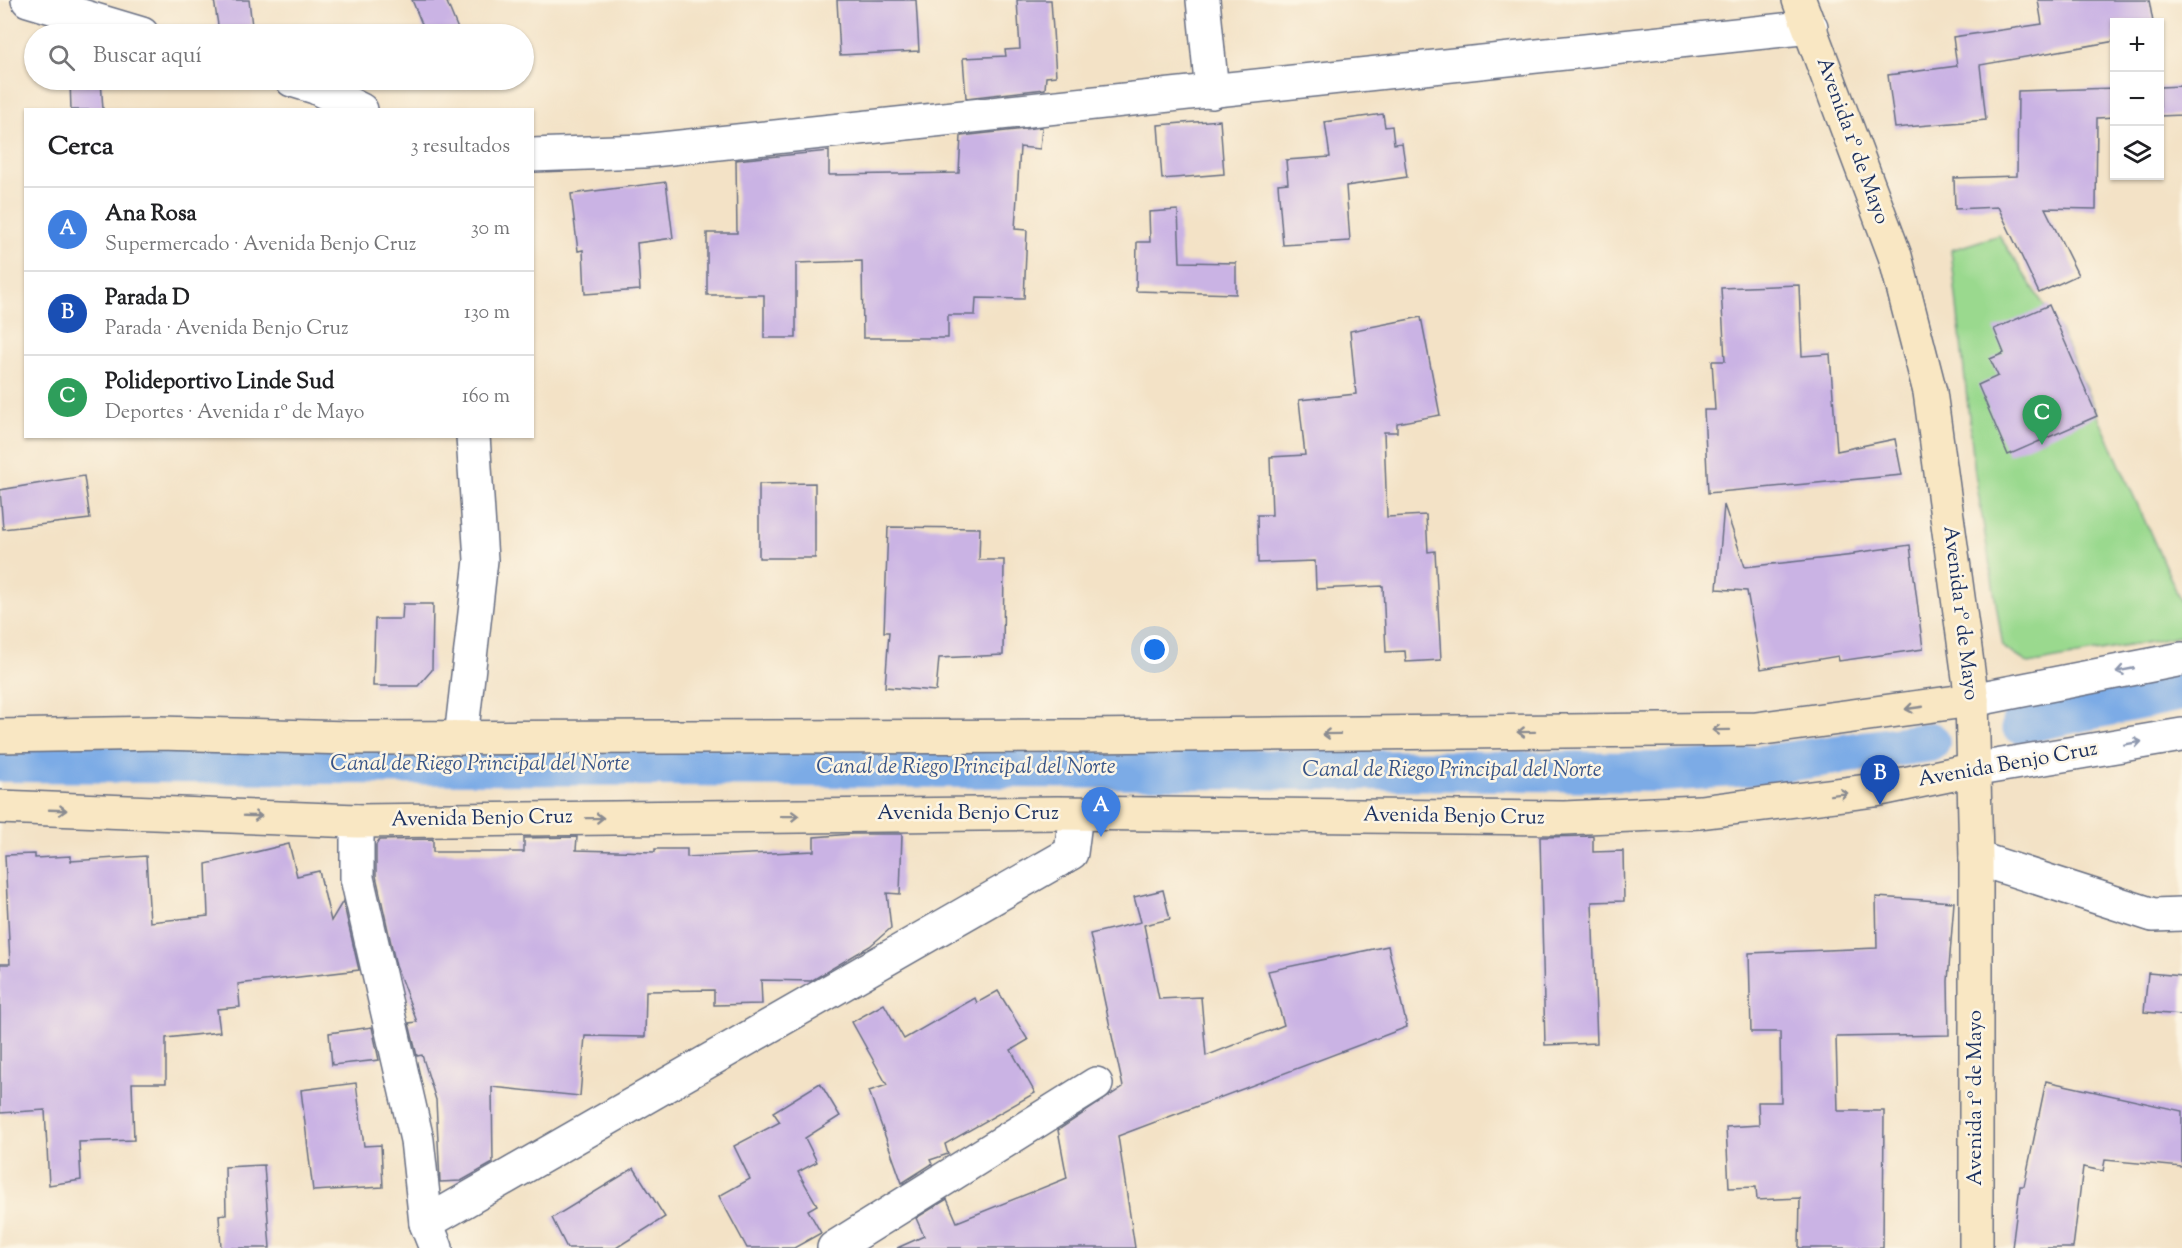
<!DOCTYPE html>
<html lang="es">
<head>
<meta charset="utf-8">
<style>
	:root { --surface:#fff; --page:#f6f6f6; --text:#202124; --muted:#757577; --line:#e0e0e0; --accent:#b5179e }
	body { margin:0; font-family:"Sorts Mill Goudy",serif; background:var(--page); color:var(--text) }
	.controls { position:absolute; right:18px; top:18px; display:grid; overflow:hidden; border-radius:0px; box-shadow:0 2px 4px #0004 }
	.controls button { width:54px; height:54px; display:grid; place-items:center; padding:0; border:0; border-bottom:2px solid var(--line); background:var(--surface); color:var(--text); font:30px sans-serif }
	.you { position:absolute; left:1155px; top:650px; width:21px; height:21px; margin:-15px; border:4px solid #fff; border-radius:50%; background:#1a73e8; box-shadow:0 0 0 9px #1a73e833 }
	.badge { display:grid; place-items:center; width:39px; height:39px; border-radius:50%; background:var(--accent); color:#fff; font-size:20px; font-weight:700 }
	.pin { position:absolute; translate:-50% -50px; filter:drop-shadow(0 2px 3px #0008) }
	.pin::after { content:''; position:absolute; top:32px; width:21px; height:18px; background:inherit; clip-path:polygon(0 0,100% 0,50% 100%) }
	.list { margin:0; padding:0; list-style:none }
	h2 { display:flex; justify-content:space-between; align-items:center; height:78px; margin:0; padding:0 24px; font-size:26px }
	h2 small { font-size:20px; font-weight:400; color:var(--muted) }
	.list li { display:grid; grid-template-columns:39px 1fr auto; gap:18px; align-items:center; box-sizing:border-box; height:84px; padding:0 24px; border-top:2px solid var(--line) }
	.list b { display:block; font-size:22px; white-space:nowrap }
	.list p { margin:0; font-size:20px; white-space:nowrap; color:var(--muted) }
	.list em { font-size:20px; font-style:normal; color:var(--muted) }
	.icon { flex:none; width:33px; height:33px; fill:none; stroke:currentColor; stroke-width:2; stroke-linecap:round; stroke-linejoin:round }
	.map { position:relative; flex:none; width:2182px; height:1248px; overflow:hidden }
	.search { position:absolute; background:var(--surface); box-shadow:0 2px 4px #0004; left:24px; top:24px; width:510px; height:66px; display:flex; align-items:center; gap:15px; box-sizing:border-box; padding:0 21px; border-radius:33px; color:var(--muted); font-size:22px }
	.panel { position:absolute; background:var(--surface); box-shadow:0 2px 4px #0004; left:24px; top:108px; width:510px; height:330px; border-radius:0px }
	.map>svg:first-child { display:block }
</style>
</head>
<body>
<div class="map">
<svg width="2182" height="1248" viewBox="0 0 2182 1248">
	<rect width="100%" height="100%" fill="#fcf5e5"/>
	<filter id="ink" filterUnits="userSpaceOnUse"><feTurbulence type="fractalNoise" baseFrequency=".0167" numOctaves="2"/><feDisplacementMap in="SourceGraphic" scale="12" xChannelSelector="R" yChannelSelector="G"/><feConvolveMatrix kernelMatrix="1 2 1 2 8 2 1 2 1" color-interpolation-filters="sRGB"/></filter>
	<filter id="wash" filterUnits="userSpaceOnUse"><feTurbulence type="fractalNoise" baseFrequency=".008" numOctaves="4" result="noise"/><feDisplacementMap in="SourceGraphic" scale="24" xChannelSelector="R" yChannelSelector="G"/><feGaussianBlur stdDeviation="1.35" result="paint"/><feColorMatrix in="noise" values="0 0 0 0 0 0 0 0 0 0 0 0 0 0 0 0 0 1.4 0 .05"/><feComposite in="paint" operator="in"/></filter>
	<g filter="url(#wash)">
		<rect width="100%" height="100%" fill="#f3e2c6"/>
		<path fill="#9ad98e" stroke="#5a8476" stroke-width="1.5" d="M 1999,235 L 2059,329 L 2182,604 L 2182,636 L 2029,664 L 2003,647 L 1975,473 L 1951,250 Z"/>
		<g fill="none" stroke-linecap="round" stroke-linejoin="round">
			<g stroke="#7cabe6" stroke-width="40">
				<path d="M 2021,724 L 2182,691"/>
				<path d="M 0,762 L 1662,772 L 1763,765 L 1930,742"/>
			</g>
		</g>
		<g id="blocks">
			<g fill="#cab3e4">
				<path d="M 214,0 L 249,0 L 252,26 L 219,31 Z"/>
				<path d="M 412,0 L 446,0 L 460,34 L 426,34 Z"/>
				<path d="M 837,0 L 916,0 L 919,51 L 840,55 Z"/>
				<path d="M 1017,0 L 1051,0 L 1056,76 L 1046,77 L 1045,89 L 966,98 L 963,58 L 1006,56 L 1005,50 L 1020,49 Z"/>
				<path d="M 2038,0 L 2149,0 L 2153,22 L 2115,22 L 2115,41 L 1980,65 L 1986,120 L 1895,128 L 1888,75 L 1957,66 L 1953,37 L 2042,24 Z"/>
				<path d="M 70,80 L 101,80 L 103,110 L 71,110 Z"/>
				<path d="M 2182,86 L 2182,115 L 2160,116 L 2160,87 Z"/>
				<path d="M 2115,88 L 2115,117 L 2097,118 L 2096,209 L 2045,208 L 2078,275 L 2039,293 L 1998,207 L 1955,209 L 1954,178 L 2017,176 L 2018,91 Z"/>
				<path d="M 1383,114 L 1385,127 L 1392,126 L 1394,144 L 1402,143 L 1407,177 L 1346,186 L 1350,241 L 1283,245 L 1278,184 L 1288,183 L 1286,160 L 1330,157 L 1325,122 Z"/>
				<path d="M 1220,120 L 1224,174 L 1162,179 L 1158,125 Z"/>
				<path d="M 1042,127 L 1040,149 L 1020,147 L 1015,229 L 1027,230 L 1024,299 L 976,298 L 975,315 L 948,315 L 948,338 L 863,338 L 862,261 L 796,263 L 796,338 L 764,338 L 764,295 L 707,295 L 707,233 L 737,233 L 736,160 L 829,151 L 829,175 L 959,173 L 961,136 Z"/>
				<path d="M 666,182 L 673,238 L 637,243 L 640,290 L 585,294 L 583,250 L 578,251 L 571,194 Z"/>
				<path d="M 1178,210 L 1180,262 L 1236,263 L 1236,294 L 1136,291 L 1137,242 L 1150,242 L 1149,212 Z"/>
				<path d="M 1799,285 L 1802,356 L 1830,354 L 1837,451 L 1895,439 L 1902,475 L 1708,493 L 1704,410 L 1715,410 L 1712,361 L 1725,361 L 1721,288 Z"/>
				<path d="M 2049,305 L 2097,416 L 2008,455 L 1978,385 L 1998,376 L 1990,359 L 2004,353 L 1994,329 Z"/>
				<path d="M 1421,317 L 1440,415 L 1397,423 L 1397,432 L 1384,432 L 1387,517 L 1426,515 L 1428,552 L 1435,551 L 1441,660 L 1406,662 L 1405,651 L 1386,652 L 1383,586 L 1316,589 L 1315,561 L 1258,563 L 1257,515 L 1272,515 L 1270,457 L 1305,455 L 1299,400 L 1356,394 L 1350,331 Z"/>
				<path d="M 84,476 L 90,519 L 3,529 L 0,490 Z"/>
				<path d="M 815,483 L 815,558 L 759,558 L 759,484 Z"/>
				<path d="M 1724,505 L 1745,567 L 1854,555 L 1854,553 L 1910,545 L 1923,649 L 1839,661 L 1838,656 L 1761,669 L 1747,591 L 1717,589 Z"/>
				<path d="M 888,527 L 980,528 L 979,560 L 1004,560 L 1003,655 L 939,658 L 936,691 L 885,687 L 889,632 L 884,632 Z"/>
				<path d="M 403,604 L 433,604 L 432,670 L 418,686 L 373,686 L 375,619 L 402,619 Z"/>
				<path d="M 852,834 L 902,834 L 900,894 L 887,893 L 891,928 L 870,946 L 811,981 L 761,980 L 762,1004 L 714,1005 L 714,990 L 646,991 L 645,1037 L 585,1036 L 580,1096 L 492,1087 L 493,1163 L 461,1181 L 440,1182 L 436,1100 L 422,1055 L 417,1056 L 409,1023 L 417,1022 L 396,966 L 376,876 L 376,845 L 379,840 L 433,839 L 433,852 L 524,852 L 524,838 L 577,837 L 576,850 L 655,852 L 655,849 L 687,849 L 687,857 L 814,851 L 814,837 Z"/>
				<path d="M 1593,836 L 1593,852 L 1623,851 L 1624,901 L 1592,902 L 1597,1043 L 1545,1045 L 1540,837 Z"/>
				<path d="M 289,844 L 297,876 L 319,871 L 331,921 L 343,901 L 359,970 L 238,984 L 240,1007 L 217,1009 L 220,1032 L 166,1038 L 166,1083 L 132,1083 L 134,1140 L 79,1142 L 81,1180 L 49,1185 L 45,1110 L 0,1113 L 0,964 L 10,964 L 5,855 L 35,854 L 35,858 L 71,856 L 71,861 L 146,856 L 150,922 L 208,916 L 206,864 Z"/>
				<path d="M 1163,890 L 1170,919 L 1144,925 L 1159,999 L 1201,997 L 1206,1056 L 1284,1025 L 1268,971 L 1388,946 L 1407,1027 L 1118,1136 L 1135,1248 L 897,1248 L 924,1236 L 916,1218 L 947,1199 L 957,1222 L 1067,1178 L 1058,1130 L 1123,1087 L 1090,934 L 1141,922 L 1134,897 Z"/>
				<path d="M 1876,897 L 1954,902 L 1948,981 L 1949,1035 L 1836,1037 L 1838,1111 L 1884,1111 L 1883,1248 L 1799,1248 L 1800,1198 L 1757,1200 L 1756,1187 L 1729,1188 L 1726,1127 L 1759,1125 L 1758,1102 L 1781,1102 L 1780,1032 L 1751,1032 L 1749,953 L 1877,948 Z"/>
				<path d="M 2148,973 L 2182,976 L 2182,1015 L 2144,1012 Z"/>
				<path d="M 998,991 L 1028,1040 L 1011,1050 L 1035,1093 L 945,1144 L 948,1154 L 930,1160 L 932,1164 L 902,1183 L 869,1091 L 887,1085 L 852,1022 L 884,1004 L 904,1039 L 975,998 L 977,1003 Z"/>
				<path d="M 372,1027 L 379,1060 L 332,1065 L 329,1033 Z"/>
				<path d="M 2046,1081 L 2182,1111 L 2182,1167 L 2105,1160 L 2103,1171 L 2083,1167 L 2073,1248 L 2012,1248 L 2020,1186 L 2024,1186 Z"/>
				<path d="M 356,1083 L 364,1146 L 381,1145 L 383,1187 L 313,1191 L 301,1090 Z"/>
				<path d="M 820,1083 L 840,1116 L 805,1138 L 817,1162 L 798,1172 L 817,1205 L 808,1210 L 821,1233 L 794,1248 L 747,1248 L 719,1196 L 750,1179 L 734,1146 L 780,1122 L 773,1112 Z"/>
				<path d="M 264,1165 L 270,1248 L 221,1248 L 219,1215 L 226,1214 L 225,1167 Z"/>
				<path d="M 634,1168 L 665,1217 L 616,1248 L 567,1248 L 552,1218 Z"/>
			</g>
		</g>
	</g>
	<g filter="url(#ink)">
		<use href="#blocks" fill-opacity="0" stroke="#676e82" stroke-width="1.5"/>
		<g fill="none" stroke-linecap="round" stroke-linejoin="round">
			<g stroke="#676e82" stroke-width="36">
				<g id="minor">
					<path d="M 28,0 L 142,34"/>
					<path d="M 1203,0 L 1212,92"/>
					<path d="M 292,80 L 315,87 L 361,110"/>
					<path d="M 532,155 L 643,151 L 1811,27"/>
					<path d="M 461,738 L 481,560 L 473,436"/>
					<path d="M 357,821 L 357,878 L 417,1140 L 426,1223 L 436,1248"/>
					<path d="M 426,1223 L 1071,853 L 1076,814"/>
					<path d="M 834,1248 L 1096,1084"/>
				</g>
			</g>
			<g stroke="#676e82" stroke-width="36">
				<g id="tertiary">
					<path d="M 1972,700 L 2182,659"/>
					<path d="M 1972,770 L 2182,735"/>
					<path d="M 1976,858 L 2153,915 L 2182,914"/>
				</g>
			</g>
			<g stroke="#676e82" stroke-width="36">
				<g id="secondary">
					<path d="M 1799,0 L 1895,256 L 1930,392 L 1972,700 L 1976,858 L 1976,1248"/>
					<path d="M 0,736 L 159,733 L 349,738 L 1080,736 L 1756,729 L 1972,700"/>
					<path d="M 0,807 L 357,821 L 1058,813 L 1564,818 L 1700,812 L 1875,790 L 1972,770"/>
				</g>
			</g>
			<use href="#minor" stroke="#fff" stroke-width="33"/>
			<use href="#tertiary" stroke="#fff" stroke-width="33"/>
			<use href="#secondary" stroke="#f9e7c3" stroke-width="33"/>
		</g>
		<defs><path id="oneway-shaft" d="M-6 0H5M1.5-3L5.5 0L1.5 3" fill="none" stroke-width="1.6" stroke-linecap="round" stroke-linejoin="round" transform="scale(1.5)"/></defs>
		<g stroke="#8d97ae">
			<use href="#oneway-shaft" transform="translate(2125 670) rotate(169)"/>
			<use href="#oneway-shaft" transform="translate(2133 743) rotate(-10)"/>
		</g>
		<g stroke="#8a8b90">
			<use href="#oneway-shaft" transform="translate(1914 708) rotate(172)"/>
			<use href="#oneway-shaft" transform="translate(1721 730) rotate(179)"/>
			<use href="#oneway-shaft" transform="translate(1526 732) rotate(179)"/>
			<use href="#oneway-shaft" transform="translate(1331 734) rotate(179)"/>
			<use href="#oneway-shaft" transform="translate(1839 794) rotate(-7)"/>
			<use href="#oneway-shaft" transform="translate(58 810) rotate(2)"/>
			<use href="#oneway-shaft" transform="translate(253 816) rotate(2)"/>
			<use href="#oneway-shaft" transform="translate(790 816) rotate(-1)"/>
			<use href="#oneway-shaft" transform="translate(595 818) rotate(-1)"/>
		</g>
	</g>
	<g text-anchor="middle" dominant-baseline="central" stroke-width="5" stroke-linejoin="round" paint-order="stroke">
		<g font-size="21" fill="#1b2f5e" stroke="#fcf5e5">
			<text transform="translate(1852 141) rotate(70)">Avenida 1º de Mayo</text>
			<text transform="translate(1960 613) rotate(83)">Avenida 1º de Mayo</text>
			<text transform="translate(2008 765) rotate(-10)">Avenida Benjo Cruz</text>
			<text x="968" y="814">Avenida Benjo Cruz</text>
			<text transform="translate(1454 817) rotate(1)">Avenida Benjo Cruz</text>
			<text transform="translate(482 819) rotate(-1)">Avenida Benjo Cruz</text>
			<text transform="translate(1976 1098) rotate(-90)">Avenida 1º de Mayo</text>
		</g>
		<g font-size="22" font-style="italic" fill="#385487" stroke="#fcf5e5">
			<text x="480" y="765">Canal de Riego Principal del Norte</text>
			<text x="966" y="768">Canal de Riego Principal del Norte</text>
			<text x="1452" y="771">Canal de Riego Principal del Norte</text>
		</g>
	</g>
</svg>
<div class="controls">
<button>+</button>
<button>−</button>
<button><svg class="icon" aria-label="layers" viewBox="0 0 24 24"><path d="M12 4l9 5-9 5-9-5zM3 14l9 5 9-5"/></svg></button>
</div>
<div class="you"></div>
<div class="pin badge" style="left:1101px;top:837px;background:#3f7fe0">A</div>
<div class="pin badge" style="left:1880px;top:805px;background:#1a4fb4">B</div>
<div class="pin badge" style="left:2042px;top:445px;background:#2e9e5b">C</div>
<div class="search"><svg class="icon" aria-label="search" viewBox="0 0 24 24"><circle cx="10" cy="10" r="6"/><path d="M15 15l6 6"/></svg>Buscar aquí</div>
<section class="panel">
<h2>Cerca<small>3 resultados</small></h2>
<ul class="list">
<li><span class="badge" style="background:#3f7fe0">A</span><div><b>Ana Rosa</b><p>Supermercado · Avenida Benjo Cruz</p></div><em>30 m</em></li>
<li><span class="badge" style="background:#1a4fb4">B</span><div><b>Parada D</b><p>Parada · Avenida Benjo Cruz</p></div><em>130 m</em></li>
<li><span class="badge" style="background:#2e9e5b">C</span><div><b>Polideportivo Linde Sud</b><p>Deportes · Avenida 1º de Mayo</p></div><em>160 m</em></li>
</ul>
</section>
</div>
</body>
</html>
